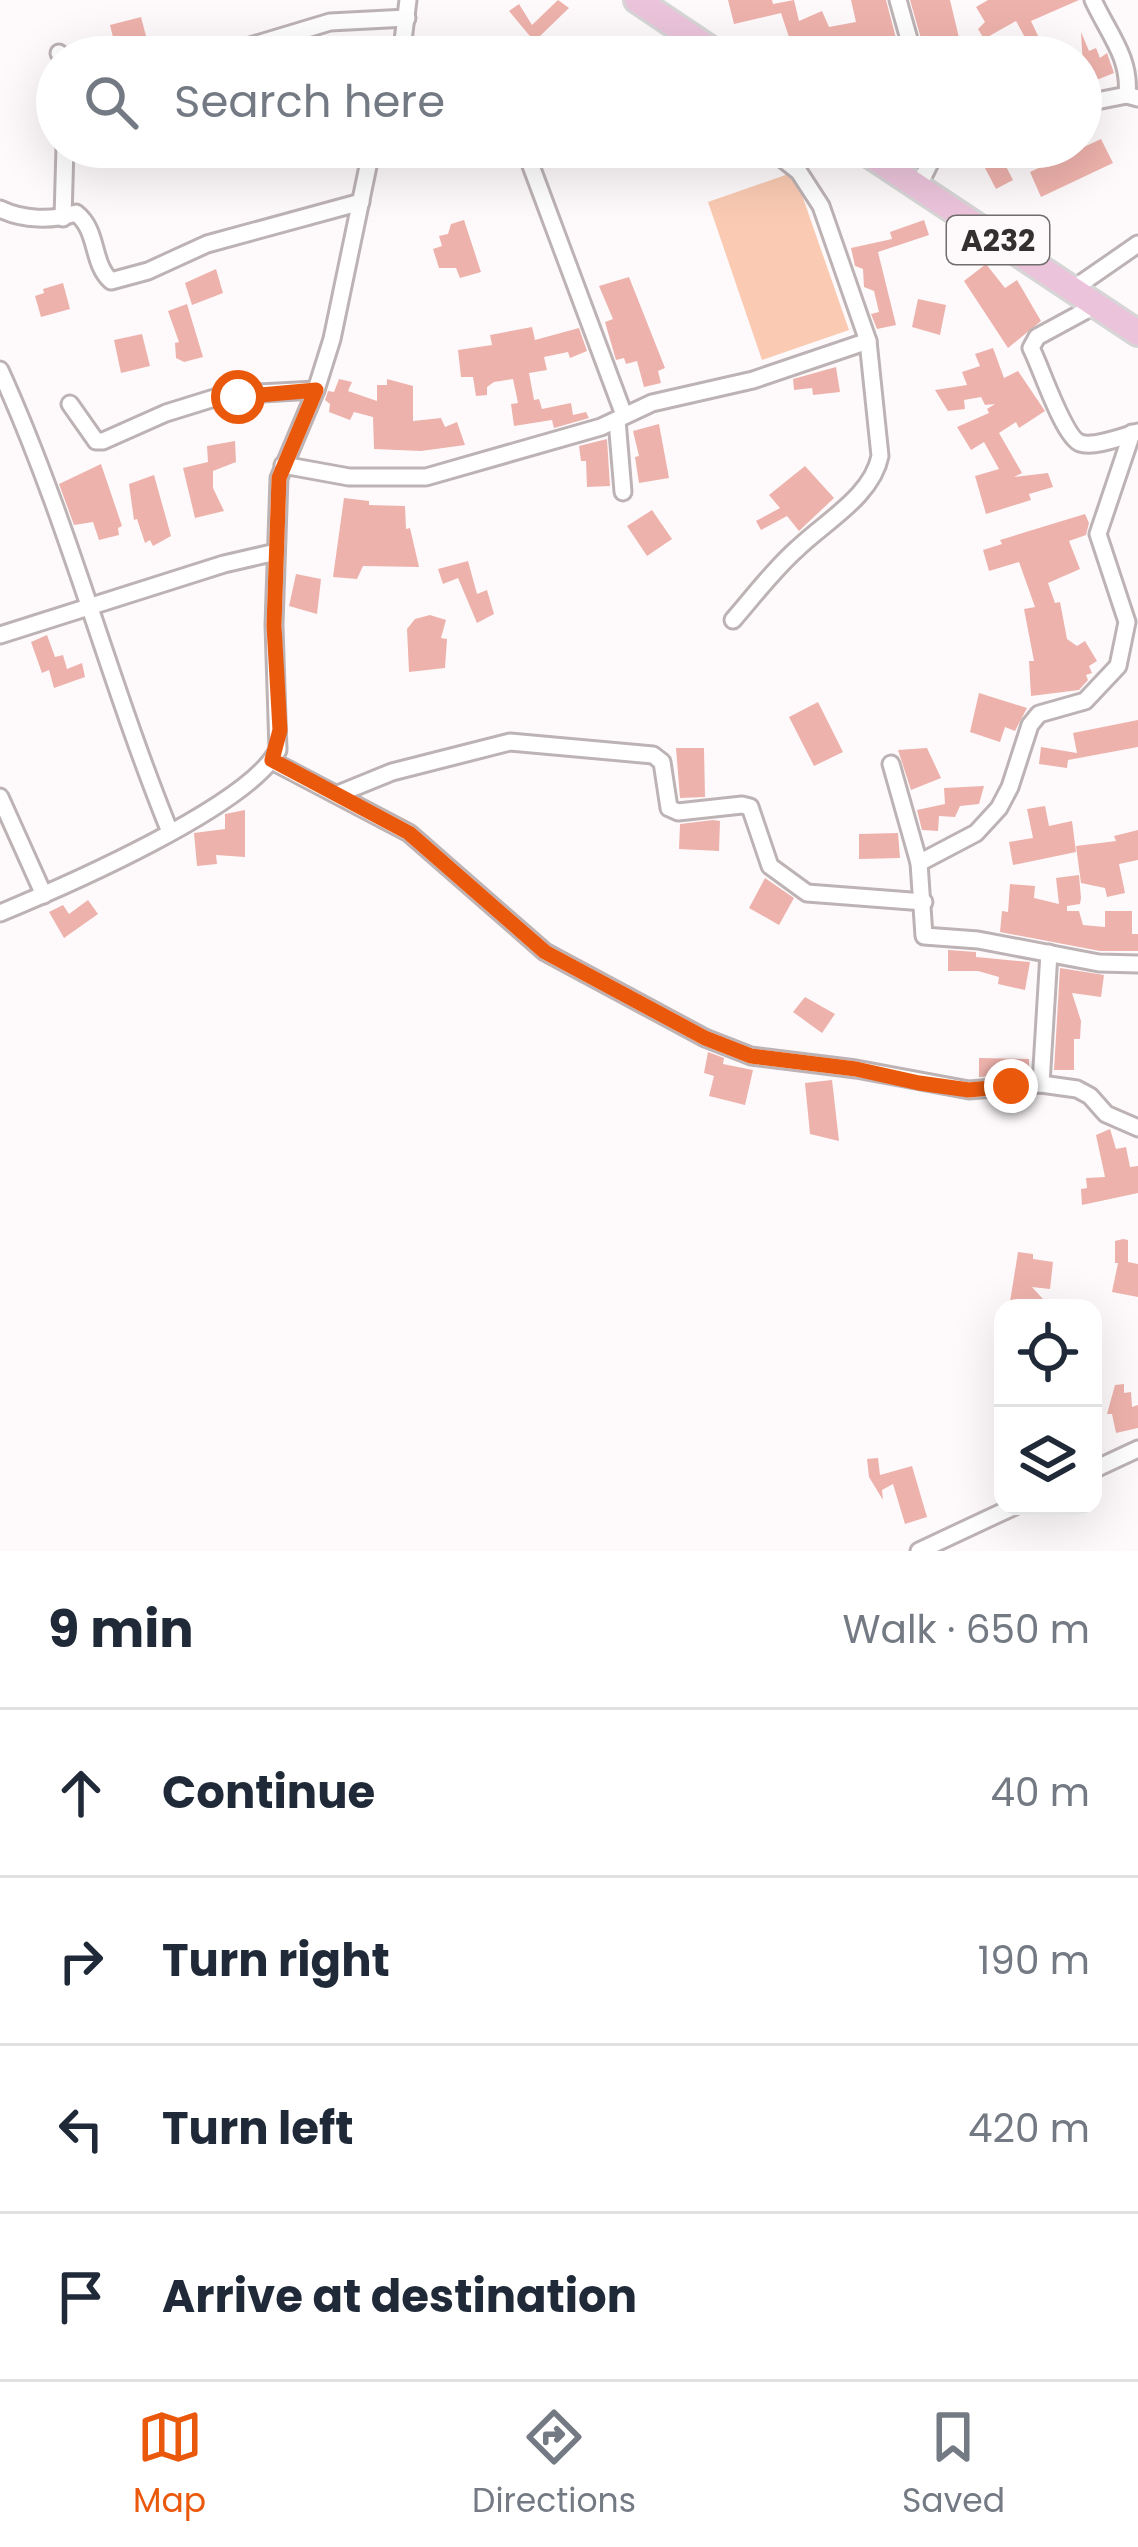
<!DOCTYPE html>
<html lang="en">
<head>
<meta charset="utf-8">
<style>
	:root { --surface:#fff; --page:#f2f2f3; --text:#1f2937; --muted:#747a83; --line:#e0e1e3; --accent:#ea580c }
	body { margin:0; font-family:Poppins,sans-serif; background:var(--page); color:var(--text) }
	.controls { position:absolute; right:36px; bottom:36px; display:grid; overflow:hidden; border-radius:24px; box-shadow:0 12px 48px #0002 }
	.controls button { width:108px; height:108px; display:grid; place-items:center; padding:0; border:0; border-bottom:3px solid var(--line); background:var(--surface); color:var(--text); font:60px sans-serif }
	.stop { position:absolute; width:36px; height:36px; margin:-27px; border:9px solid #ea580c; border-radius:50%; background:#fff }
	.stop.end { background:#ea580c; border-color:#fff; box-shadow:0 3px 12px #0008 }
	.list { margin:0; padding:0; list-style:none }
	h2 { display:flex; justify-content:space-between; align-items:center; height:156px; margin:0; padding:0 48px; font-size:51px }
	h2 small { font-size:39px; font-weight:400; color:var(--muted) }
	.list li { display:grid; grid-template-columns:78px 1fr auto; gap:36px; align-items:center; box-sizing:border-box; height:168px; padding:0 48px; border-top:3px solid var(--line) }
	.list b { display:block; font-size:45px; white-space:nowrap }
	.list em { font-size:39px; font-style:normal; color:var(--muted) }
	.icon { flex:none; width:66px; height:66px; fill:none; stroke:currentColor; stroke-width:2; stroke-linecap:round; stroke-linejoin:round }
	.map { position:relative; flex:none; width:1138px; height:1551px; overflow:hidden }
	.search { position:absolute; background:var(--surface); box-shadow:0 12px 48px #0002; left:36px; right:36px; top:36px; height:132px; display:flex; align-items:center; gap:30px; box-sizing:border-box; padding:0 42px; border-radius:66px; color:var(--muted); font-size:45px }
	.sheet { height:828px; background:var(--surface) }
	nav { display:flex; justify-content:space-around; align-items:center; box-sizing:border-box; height:168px; border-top:3px solid var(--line); background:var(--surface); font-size:33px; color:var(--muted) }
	nav a { display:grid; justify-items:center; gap:6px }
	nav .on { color:var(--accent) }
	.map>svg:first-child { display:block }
</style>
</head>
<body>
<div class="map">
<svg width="1138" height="1551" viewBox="0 0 1138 1551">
	<rect width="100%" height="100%" fill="#fefafb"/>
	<path fill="#facab3" d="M 794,172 L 849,330 L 762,360 L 708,202 Z"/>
	<g fill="#eeb2ac">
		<path d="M 558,0 L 569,8 L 540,36 L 548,49 L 544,53 L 509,11 L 519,4 L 532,25 Z"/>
		<path d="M 728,0 L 772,0 L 773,4 L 794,0 L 799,21 L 822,11 L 829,27 L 856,22 L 851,0 L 886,0 L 897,42 L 889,44 L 891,57 L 790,57 L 786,44 L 791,43 L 781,13 L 734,24 Z"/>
		<path d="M 910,0 L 950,0 L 960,42 L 940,45 L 942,52 L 926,56 Z"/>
		<path d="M 988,0 L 1079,0 L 1031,21 L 1048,57 L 1024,57 L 1020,45 L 1028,43 L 1016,21 L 984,39 L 978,29 L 985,22 L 976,7 Z"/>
		<path d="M 141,17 L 150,51 L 118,57 L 110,25 Z"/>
		<path d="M 1081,32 L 1089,51 L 1096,48 L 1100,58 L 1107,53 L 1114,73 L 1084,85 Z"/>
		<path d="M 1101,139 L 1113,163 L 1041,197 L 1030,172 Z"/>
		<path d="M 974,147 L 996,147 L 1013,180 L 996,189 Z"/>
		<path d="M 464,220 L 481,272 L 460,278 L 456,268 L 439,268 L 433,249 L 442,246 L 439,236 L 448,234 L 451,224 Z"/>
		<path d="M 924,220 L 929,235 L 878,252 L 896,325 L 877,329 L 871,314 L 879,312 L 874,291 L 864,287 L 863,269 L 855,266 L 851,248 L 892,239 L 890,232 Z"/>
		<path d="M 986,264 L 1005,288 L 1017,280 L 1041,321 L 1008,348 L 964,281 Z"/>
		<path d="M 216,269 L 223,293 L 192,305 L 185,283 Z"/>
		<path d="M 629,277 L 665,368 L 658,371 L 661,383 L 644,387 L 637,361 L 626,364 L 624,358 L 616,360 L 605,322 L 613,319 L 599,286 Z"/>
		<path d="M 63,283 L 70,309 L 41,317 L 35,296 L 44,293 L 43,289 Z"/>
		<path d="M 918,299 L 946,305 L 940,335 L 912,327 Z"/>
		<path d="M 187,304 L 203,357 L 184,362 L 176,358 L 175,343 L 179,342 L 168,311 Z"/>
		<path d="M 532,327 L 535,340 L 579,328 L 587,351 L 570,358 L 568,352 L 544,357 L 547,370 L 529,373 L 534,400 L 539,399 L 542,409 L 571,403 L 573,415 L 586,412 L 589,418 L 554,428 L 552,420 L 514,426 L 511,404 L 518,403 L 513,379 L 494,382 L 487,387 L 487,395 L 476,396 L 473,377 L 461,377 L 458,350 L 492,345 L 490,335 Z"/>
		<path d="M 142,334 L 150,366 L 121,373 L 114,340 Z"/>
		<path d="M 993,348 L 1004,378 L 1018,371 L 1045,411 L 1019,428 L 1016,422 L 999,433 L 1022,473 L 1014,477 L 1048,473 L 1053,487 L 1029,494 L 1031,500 L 986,514 L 975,476 L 999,469 L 984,442 L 971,450 L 957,427 L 989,413 L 987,409 L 995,404 L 985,405 L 981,397 L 964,400 L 965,409 L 948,411 L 935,390 L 967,385 L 962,372 L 980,366 L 975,354 Z"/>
		<path d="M 836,367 L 840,392 L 813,395 L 812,388 L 794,390 L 793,379 Z"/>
		<path d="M 339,379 L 352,382 L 348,391 L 377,401 L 377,385 L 387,385 L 387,379 L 413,386 L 413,421 L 441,418 L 445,427 L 457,422 L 465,445 L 421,451 L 374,449 L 373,417 L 354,412 L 350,420 L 329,412 L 330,404 L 325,400 L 328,391 L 334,392 Z"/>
		<path d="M 659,424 L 669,478 L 639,483 L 635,457 L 639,456 L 633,431 Z"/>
		<path d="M 607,439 L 610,486 L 587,487 L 586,461 L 581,461 L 579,446 Z"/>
		<path d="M 235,441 L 236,462 L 213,471 L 213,488 L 224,511 L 195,518 L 183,468 L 208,462 L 207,446 Z"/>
		<path d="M 101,464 L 122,526 L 118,528 L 119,535 L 99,540 L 93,522 L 74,525 L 59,484 Z"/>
		<path d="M 805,466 L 834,498 L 799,531 L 787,516 L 761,530 L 756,521 L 780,508 L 769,495 Z"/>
		<path d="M 154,475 L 171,536 L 153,546 L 150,540 L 145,543 L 137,519 L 134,520 L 129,484 Z"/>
		<path d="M 344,498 L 369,501 L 369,505 L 405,506 L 406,529 L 410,528 L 419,567 L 363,566 L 357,579 L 333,577 Z"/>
		<path d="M 652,510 L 672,539 L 647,556 L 627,526 Z"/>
		<path d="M 1085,514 L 1089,523 L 1086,535 L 1069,541 L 1080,569 L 1048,583 L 1055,603 L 1060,602 L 1067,639 L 1077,646 L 1085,641 L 1097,661 L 1089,666 L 1092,673 L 1086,675 L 1088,680 L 1079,690 L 1031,696 L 1029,661 L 1034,661 L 1024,609 L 1035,607 L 1019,562 L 989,571 L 983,550 L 1002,544 L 1000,540 Z"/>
		<path d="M 468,561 L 477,594 L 487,590 L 494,614 L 477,623 L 458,578 L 443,584 L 438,569 Z"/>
		<path d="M 296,574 L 321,579 L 317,614 L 289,606 Z"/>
		<path d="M 430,615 L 446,620 L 441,638 L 447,639 L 445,668 L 409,672 L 407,629 L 415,619 Z"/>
		<path d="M 47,635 L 55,657 L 63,655 L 67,669 L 82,663 L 85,677 L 54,688 L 49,670 L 42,673 L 31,642 Z"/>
		<path d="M 979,693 L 1027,708 L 1015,731 L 1005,727 L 1000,742 L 970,732 Z"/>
		<path d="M 818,702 L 843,752 L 814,766 L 789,717 Z"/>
		<path d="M 1138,720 L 1138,747 L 1068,760 L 1067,768 L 1039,764 L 1041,747 L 1077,753 L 1073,733 Z"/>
		<path d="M 676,748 L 704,748 L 705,797 L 680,798 Z"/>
		<path d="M 927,748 L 941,778 L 911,790 L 898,750 Z"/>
		<path d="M 984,786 L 979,804 L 960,806 L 955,817 L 939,816 L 938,831 L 922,830 L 917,810 L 945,804 L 944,788 Z"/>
		<path d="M 1045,806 L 1049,826 L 1072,821 L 1076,852 L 1013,865 L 1009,842 L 1033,838 L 1027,809 Z"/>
		<path d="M 245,810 L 245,857 L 216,855 L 217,864 L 197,866 L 194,833 L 225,829 L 225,814 Z"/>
		<path d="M 713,820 L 720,821 L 719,851 L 679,849 L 680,824 Z"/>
		<path d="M 1138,830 L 1138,860 L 1119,864 L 1125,893 L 1107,897 L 1105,888 L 1081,883 L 1076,846 L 1116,841 L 1114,836 Z"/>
		<path d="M 898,833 L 900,858 L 859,859 L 859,834 Z"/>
		<path d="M 1079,875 L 1081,898 L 1080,904 L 1067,906 L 1067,911 L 1079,911 L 1083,925 L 1105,927 L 1105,911 L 1132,911 L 1132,934 L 1138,934 L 1138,951 L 1100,951 L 1000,932 L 1002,911 L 1008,912 L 1010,884 L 1035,886 L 1034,898 L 1059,904 L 1056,878 Z"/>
		<path d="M 765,878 L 794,898 L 779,925 L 749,908 Z"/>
		<path d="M 88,900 L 98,914 L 64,938 L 49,912 L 63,905 L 69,914 Z"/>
		<path d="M 948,950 L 976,952 L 976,957 L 1030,962 L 1025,990 L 998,984 L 999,977 L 978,971 L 948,971 Z"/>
		<path d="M 1060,968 L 1104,975 L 1101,997 L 1072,993 L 1081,1021 L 1080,1039 L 1074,1039 L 1074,1070 L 1054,1070 Z"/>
		<path d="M 805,997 L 835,1014 L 822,1033 L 793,1012 Z"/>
		<path d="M 708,1052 L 724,1058 L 723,1064 L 753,1070 L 745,1105 L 709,1096 L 714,1076 L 704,1073 Z"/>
		<path d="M 979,1058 L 1029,1059 L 1029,1073 L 979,1077 Z"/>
		<path d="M 832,1080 L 839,1141 L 810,1134 L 805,1083 Z"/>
		<path d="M 1110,1129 L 1116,1149 L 1126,1147 L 1130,1167 L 1138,1166 L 1138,1193 L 1082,1205 L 1081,1189 L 1087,1188 L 1086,1178 L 1105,1177 L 1096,1135 Z"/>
		<path d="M 1123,1239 L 1128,1240 L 1128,1262 L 1138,1264 L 1138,1297 L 1112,1292 L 1118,1263 L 1115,1263 L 1115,1241 Z"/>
		<path d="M 1018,1252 L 1033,1254 L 1033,1259 L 1053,1262 L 1050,1289 L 1032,1287 L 1051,1308 L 1009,1308 Z"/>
		<path d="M 1124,1384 L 1124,1393 L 1131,1392 L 1132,1407 L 1138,1405 L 1138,1428 L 1116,1433 L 1112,1414 L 1107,1414 L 1115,1385 Z"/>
		<path d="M 878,1458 L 880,1475 L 912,1466 L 927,1517 L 905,1524 L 893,1484 L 882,1490 L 883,1500 L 869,1477 L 867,1459 Z"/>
	</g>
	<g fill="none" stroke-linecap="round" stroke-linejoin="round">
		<g stroke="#bdb3b5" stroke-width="21">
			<g id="street">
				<path d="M 898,0 L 914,57"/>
				<path d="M 1093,0 C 1108,33 1131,58 1127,95"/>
				<path d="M 59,53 L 61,57"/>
				<path d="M 214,57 L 330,22 L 407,18"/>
				<path d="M 401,57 L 408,0"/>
				<path d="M 1081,104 L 1127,95 L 1138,98"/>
				<path d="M 524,147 L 624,415"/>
				<path d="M 918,187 L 938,147"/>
				<path d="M 0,209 C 23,220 52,221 76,213 C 99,231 91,263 111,281 L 148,271 L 207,244 L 361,202"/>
				<path d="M 63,218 L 65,147"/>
				<path d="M 1073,289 L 1138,244"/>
				<path d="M 1096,305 L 1037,337 L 1031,348 C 1041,367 1063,436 1080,443 C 1094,448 1124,436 1138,432"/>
				<path d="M 0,370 C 68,520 108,679 170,832"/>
				<path d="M 70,404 L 96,441 L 103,441 L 166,413 L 224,395 L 316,390"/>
				<path d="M 617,420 L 623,492"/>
				<path d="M 283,465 L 349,477 L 426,477 L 601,427 L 652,403 L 753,380 L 868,341"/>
				<path d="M 733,620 C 754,596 774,569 798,548 C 826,521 872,496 880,456 L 868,341 L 821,206 L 799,172 L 768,147"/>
				<path d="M 0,635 L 224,564 L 276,552"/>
				<path d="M 272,761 L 409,833 L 545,952 L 705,1038 L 751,1056 L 856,1069 L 969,1090 L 1041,1084 L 1077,1089 L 1090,1096 L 1106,1114 L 1138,1128"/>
				<path d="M 891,764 L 919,863 L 924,936 L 978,940 L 1099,963 L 1138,964"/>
				<path d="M 338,794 L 392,772 L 510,742 L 653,755 L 662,762 L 669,808 L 678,812 L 742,805 L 750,807 L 770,866 L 807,893 L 924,902"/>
				<path d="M 0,797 L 44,895"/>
				<path d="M 919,863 L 976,833 L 999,808 L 1010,787 L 1030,725 L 1039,714 L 1085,701 L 1118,666 L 1127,622 L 1098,534 L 1132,433"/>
				<path d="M 0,913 C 63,887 248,807 278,750 L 274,625 L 279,478 L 316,390 L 332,339 L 372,147"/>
				<path d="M 1041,1084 L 1049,953"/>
				<path d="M 1093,1470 L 1138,1449"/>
				<path d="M 919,1551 L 1015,1506"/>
			</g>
		</g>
		<g stroke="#d6d6d6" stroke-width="30">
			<g id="primary">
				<path d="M 637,0 L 722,57"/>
				<path d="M 858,147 L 1138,333"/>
			</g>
		</g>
		<use href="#street" stroke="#fff" stroke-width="15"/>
		<use href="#primary" stroke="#ebc4db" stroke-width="24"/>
	</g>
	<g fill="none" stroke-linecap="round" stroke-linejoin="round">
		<path stroke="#ea580c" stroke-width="15" d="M 238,397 L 316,390 L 279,478 L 274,626 L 280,730 L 272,760 L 409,833 L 545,952 L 705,1038 L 751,1056 L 856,1069 L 919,1083 L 969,1090 L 1011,1086"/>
	</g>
	<g text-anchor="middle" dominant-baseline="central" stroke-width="10" stroke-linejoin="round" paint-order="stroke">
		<rect fill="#fefafb" stroke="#716d6d" stroke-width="3" x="947" y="216" width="102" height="48" rx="9"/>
		<g font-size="30" font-weight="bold" fill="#343030">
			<text x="998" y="240">A232</text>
		</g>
	</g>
</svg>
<div class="controls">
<button><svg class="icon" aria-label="locate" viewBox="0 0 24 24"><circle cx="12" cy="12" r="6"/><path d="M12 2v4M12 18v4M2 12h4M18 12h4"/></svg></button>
<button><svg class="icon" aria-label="layers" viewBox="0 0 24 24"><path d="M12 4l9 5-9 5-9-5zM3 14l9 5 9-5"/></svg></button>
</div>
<div class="stop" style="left:238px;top:397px"></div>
<div class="stop end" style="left:1011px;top:1086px"></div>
<div class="search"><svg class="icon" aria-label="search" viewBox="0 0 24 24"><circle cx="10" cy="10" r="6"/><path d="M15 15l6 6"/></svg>Search here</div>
</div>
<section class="sheet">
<h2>9 min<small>Walk · 650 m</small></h2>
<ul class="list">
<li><svg class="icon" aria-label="ahead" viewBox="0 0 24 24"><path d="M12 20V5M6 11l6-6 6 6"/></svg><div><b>Continue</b></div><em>40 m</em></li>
<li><svg class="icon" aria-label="right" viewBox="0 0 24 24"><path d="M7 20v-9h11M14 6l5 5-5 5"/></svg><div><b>Turn right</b></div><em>190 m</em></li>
<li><svg class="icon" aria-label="left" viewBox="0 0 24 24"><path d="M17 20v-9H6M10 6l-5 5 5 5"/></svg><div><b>Turn left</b></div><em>420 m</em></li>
<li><svg class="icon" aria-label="arrive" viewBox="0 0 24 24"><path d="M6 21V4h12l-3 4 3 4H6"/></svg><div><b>Arrive at destination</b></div></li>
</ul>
</section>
<nav>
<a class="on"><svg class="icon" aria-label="map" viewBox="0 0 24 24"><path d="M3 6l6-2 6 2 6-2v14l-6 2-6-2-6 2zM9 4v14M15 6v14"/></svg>Map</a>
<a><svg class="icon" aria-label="directions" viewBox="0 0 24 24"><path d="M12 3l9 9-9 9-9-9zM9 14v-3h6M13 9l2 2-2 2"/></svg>Directions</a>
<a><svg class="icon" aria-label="saved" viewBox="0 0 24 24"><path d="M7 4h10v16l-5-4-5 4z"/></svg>Saved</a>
</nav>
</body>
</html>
